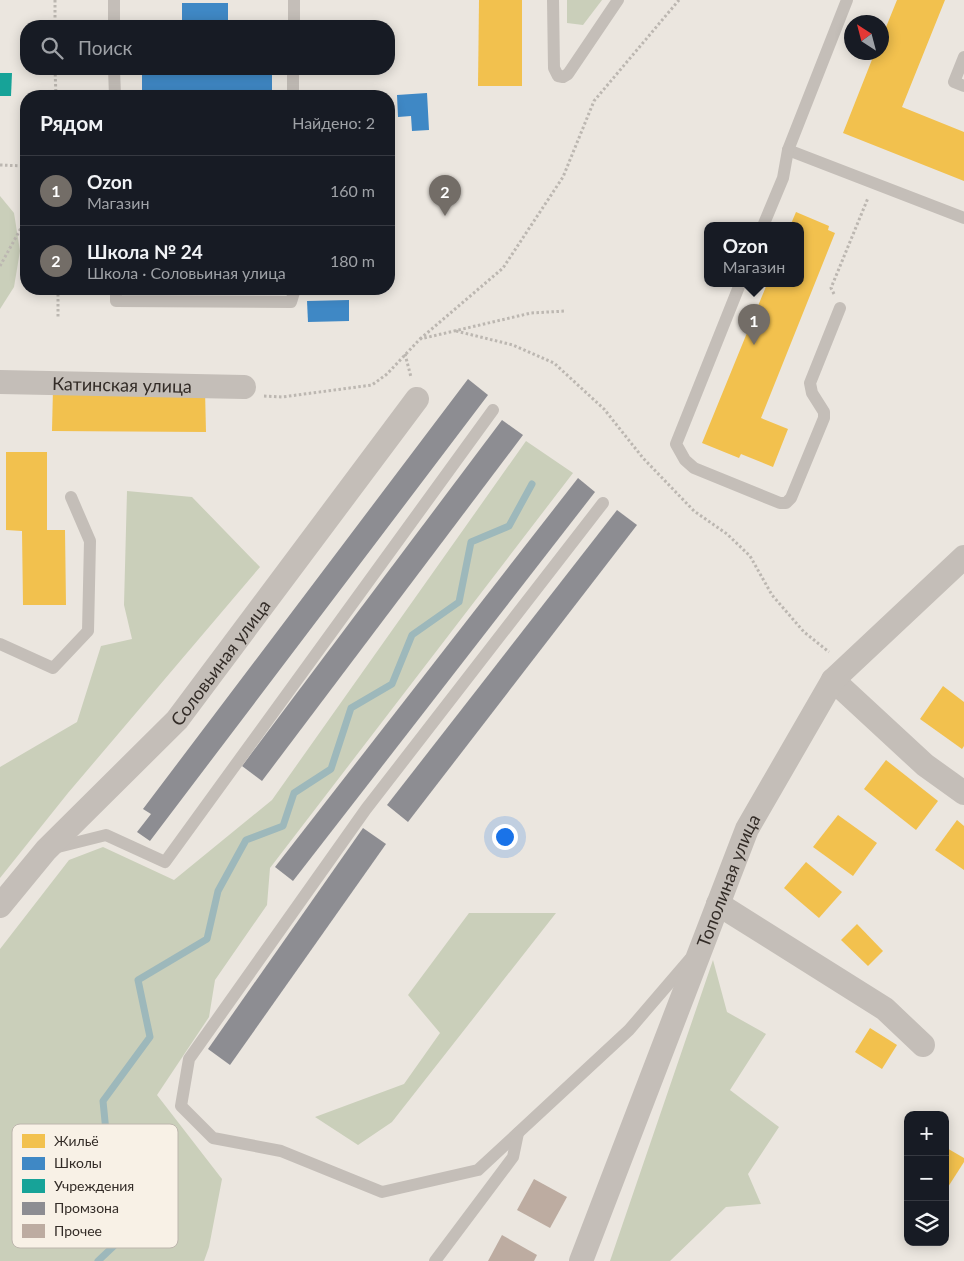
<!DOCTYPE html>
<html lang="ru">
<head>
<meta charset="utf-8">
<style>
	:root { --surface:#171b24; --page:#20242c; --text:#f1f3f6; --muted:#9ea1a6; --line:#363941; --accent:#736d67 }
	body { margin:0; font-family:Lato,sans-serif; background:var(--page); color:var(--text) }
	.controls { position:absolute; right:15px; bottom:15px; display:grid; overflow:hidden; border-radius:10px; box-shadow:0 2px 12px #0003 }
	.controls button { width:45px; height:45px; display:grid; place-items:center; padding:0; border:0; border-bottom:1px solid var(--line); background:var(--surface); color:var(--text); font:25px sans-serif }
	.compass { position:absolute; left:844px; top:15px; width:45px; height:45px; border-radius:50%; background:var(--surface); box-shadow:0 2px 12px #0003; rotate:324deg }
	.you { position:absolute; left:504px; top:836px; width:18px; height:18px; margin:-12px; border:4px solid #fff; border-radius:50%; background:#1a73e8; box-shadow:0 0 0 8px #1a73e833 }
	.badge { display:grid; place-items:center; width:32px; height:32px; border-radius:50%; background:var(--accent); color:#fff; font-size:16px; font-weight:700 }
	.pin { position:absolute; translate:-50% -41px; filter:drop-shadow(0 1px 2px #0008) }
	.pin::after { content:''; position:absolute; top:26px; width:18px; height:15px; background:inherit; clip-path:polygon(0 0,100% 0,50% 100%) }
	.popup { position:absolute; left:704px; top:222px; width:100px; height:65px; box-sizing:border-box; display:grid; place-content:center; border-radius:10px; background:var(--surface); filter:drop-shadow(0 1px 4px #0005); font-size:16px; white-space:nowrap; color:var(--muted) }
	.popup b { font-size:19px; color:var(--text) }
	.popup::after { content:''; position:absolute; left:50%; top:100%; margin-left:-10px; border:10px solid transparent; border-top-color:var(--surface) }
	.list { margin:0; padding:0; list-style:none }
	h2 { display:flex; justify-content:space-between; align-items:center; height:65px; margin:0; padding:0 20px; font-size:21px }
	h2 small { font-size:16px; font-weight:400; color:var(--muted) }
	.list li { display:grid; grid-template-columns:32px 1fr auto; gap:15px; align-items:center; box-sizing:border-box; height:70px; padding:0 20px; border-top:1px solid var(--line) }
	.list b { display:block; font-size:19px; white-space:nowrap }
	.list p { margin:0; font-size:16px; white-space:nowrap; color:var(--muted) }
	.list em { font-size:16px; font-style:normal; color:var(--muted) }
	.icon { flex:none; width:28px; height:28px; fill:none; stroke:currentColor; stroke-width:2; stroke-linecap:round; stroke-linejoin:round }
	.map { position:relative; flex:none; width:964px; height:1261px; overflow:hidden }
	.search { position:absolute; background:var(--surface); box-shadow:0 2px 12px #0003; left:20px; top:20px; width:375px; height:55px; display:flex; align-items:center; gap:12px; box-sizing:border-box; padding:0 18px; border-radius:20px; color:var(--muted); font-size:19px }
	.panel { position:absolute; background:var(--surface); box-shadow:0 2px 12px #0003; left:20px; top:90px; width:375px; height:205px; border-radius:20px }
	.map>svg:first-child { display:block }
</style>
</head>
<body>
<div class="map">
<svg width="964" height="1261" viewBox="0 0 964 1261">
	<rect width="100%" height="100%" fill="#ebe6df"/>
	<g fill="#cacfba">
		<path d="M 567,0 L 602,0 L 583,25 L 567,23 Z"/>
		<path d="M 0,196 L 14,213 L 20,251 L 14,287 L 0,309 Z"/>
		<path d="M 526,441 L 573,473 L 270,868 L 267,905 L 215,980 L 209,1017 L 157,1095 L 222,1179 L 209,1247 L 204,1261 L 0,1261 L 0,949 L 69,860 L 103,847 L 174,880 L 272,800 Z"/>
		<path d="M 127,491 L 192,497 L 260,567 L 68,793 L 0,878 L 0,767 L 77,722 L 101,646 L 132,639 L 124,605 Z"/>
		<path d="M 469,913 L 556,913 L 392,1122 L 358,1145 L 315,1117 L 404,1084 L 440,1033 L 408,995 Z"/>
		<path d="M 713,960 L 727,1012 L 766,1034 L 730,1090 L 779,1127 L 748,1174 L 761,1204 L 726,1207 L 670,1261 L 610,1261 Z"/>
	</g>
	<g fill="#f2c14e">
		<path d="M 479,0 L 522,0 L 522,86 L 478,86 Z"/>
		<path d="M 897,0 L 945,0 L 902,107 L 964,132 L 964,181 L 843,133 L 875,52 L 882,52 L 882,37 Z"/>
		<path d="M 796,212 L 829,226 L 828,230 L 835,233 L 761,418 L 788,429 L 773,467 L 741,454 L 739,458 L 702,443 L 767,284 L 800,284 L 800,226 L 790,226 Z"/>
		<path d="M 53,388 L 205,390 L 206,432 L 52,431 Z"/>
		<path d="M 6,452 L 47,452 L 47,530 L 65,530 L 66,605 L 23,605 L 22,531 L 6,530 Z"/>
		<path d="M 943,686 L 964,702 L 964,746 L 962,749 L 920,719 Z"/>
		<path d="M 886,760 L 938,801 L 916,830 L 864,789 Z"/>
		<path d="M 838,815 L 877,843 L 853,876 L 813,847 Z"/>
		<path d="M 957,820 L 964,826 L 964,870 L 935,850 Z"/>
		<path d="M 806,862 L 842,892 L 819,918 L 784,888 Z"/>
		<path d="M 857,924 L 883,951 L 868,966 L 841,940 Z"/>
		<path d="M 870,1028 L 897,1045 L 882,1069 L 855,1052 Z"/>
		<path d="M 945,1147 L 964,1158 L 964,1162 L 948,1187 L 945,1185 Z"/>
	</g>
	<g fill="#3f88c5">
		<path d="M 182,3 L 228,3 L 228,23 L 273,24 L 273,26 L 182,26 Z"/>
		<rect x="142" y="69" width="130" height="27"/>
		<path d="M 427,93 L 429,130 L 412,131 L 411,116 L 398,117 L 397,95 Z"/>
		<path d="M 349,300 L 349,321 L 308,322 L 307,301 Z"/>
	</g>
	<path fill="#17a398" d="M 0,73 L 12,73 L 11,96 L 0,96 Z"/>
	<g fill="#8d8d92">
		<path d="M 468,379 L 488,395 L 150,841 L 137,832 L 151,814 L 143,809 Z"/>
		<path d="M 502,420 L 523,435 L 262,781 L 242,766 Z"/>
		<path d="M 578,478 L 595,492 L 293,881 L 275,867 Z"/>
		<path d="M 617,510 L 637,525 L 408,822 L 387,805 Z"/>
		<path d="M 363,828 L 386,844 L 230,1065 L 208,1049 Z"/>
	</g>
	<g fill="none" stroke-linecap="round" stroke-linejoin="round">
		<path stroke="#9db8bb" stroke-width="7" d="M 98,1261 L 117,1243 L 103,1101 L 150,1037 L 138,980 L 207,939 L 218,891 L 246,840 L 283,826 L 294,793 L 331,769 L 351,708 L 392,684 L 412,635 L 459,602 L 471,542 L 509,526 L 532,484"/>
	</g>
	<g fill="#bdaca1">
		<path d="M 534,1179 L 567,1197 L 550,1228 L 517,1210 Z"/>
		<path d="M 502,1235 L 537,1255 L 534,1261 L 488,1261 Z"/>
	</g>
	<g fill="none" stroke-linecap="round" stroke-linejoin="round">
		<g stroke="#bcb7b1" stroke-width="3" stroke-dasharray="2.5 2.5" stroke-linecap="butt">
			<path d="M 55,0 L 55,26"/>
			<path d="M 55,69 L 56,96"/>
			<path d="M 0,165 L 26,166"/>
			<path d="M 0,266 L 26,219"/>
			<path d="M 58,289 L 58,318"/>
			<path d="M 834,294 L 831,288 L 868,198"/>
			<path d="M 456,331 L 513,345 L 554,363 L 604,409 L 643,458 L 694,511 L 727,534 L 750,556 L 772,595 L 804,632 L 829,652"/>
			<path d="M 420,339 L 503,268 L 563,177 L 594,101 L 679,0"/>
			<path d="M 405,354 L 411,377"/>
			<path d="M 264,396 L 282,397 L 372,385 L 387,374 L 420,339 L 531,313 L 566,311"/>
		</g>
		<g stroke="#c4beb8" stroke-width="12">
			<path d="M 114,0 L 114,26"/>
			<path d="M 553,0 L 554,68 L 558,76 L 563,77 L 568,74 L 618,0"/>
			<path d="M 847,0 L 788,150 L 964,218"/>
			<path d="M 294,26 L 294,0"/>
			<path d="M 964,57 L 954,82 L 964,86"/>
			<path d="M 114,69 L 115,96"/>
			<path d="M 293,96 L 293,69"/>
			<path d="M 763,226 L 783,178 L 788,150"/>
			<path d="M 740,284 L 676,444 L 685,460 L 694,468 L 780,503 L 786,503 L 791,498 L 824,418 L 824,412 L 812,393 L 810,383 L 840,308"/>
			<path d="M 116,289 L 116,301 L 291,302 L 295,289"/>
			<path d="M 603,503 L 366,809 L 189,1059 L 181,1106 L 213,1138 L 281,1151 L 382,1192 L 478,1170 L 629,1030 L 690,959"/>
			<path d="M 0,644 L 53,668 L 88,631 L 90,541 L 71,497"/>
			<path d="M 54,848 L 106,835 L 165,862 L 493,410"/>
			<path d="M 435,1261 L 513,1157 L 518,1133"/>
		</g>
		<g stroke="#c4beb8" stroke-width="24">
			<path id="s1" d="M 0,382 L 244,387"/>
			<path d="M 833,680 L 925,765 L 964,793"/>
			<path d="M 718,904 L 885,1009 L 923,1045"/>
			<path id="s2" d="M 0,906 L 46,850 L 177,720 L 417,399"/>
			<path id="s3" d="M 581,1261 L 747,829 L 833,680 L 964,557"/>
		</g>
	</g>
	<g text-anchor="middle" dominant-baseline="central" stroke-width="5" stroke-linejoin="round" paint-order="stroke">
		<g font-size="18" fill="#332c27" stroke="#f8f1e6">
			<text stroke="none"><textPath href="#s1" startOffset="122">Катинская улица</textPath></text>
			<text stroke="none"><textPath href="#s2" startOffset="329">Соловьиная улица</textPath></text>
			<text stroke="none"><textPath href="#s3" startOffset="408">Тополиная улица</textPath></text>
		</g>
	</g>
	<rect x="12" y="1124" width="166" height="124" rx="8" fill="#f8f1e6" stroke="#bdb6ad" stroke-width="1"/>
	<rect x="22" y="1134" width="23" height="14" fill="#f2c14e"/>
	<rect x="22" y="1157" width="23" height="13" fill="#3f88c5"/>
	<rect x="22" y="1179" width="23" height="14" fill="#17a398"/>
	<rect x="22" y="1202" width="23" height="13" fill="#8d8d92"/>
	<rect x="22" y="1224" width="23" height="14" fill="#bdaca1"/>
	<g font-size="14" fill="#332c27">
		<text x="54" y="1146">Жильё</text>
		<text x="54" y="1168">Школы</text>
		<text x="54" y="1191">Учреждения</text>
		<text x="54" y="1213">Промзона</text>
		<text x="54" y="1236">Прочее</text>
	</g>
</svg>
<div class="controls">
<button>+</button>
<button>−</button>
<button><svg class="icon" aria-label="layers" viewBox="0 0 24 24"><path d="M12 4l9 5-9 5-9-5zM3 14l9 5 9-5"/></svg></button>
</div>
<svg class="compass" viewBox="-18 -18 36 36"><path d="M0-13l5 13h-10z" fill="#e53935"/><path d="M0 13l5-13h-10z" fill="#9ea1a6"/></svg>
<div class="you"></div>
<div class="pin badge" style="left:754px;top:345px">1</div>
<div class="popup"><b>Ozon</b>Магазин</div>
<div class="pin badge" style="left:445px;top:216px">2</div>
<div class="search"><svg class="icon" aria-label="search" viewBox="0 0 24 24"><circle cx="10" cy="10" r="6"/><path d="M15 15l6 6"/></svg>Поиск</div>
<section class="panel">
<h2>Рядом<small>Найдено: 2</small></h2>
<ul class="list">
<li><span class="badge">1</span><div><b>Ozon</b><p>Магазин</p></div><em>160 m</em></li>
<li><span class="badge">2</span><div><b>Школа № 24</b><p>Школа · Соловьиная улица</p></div><em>180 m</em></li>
</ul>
</section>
</div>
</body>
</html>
